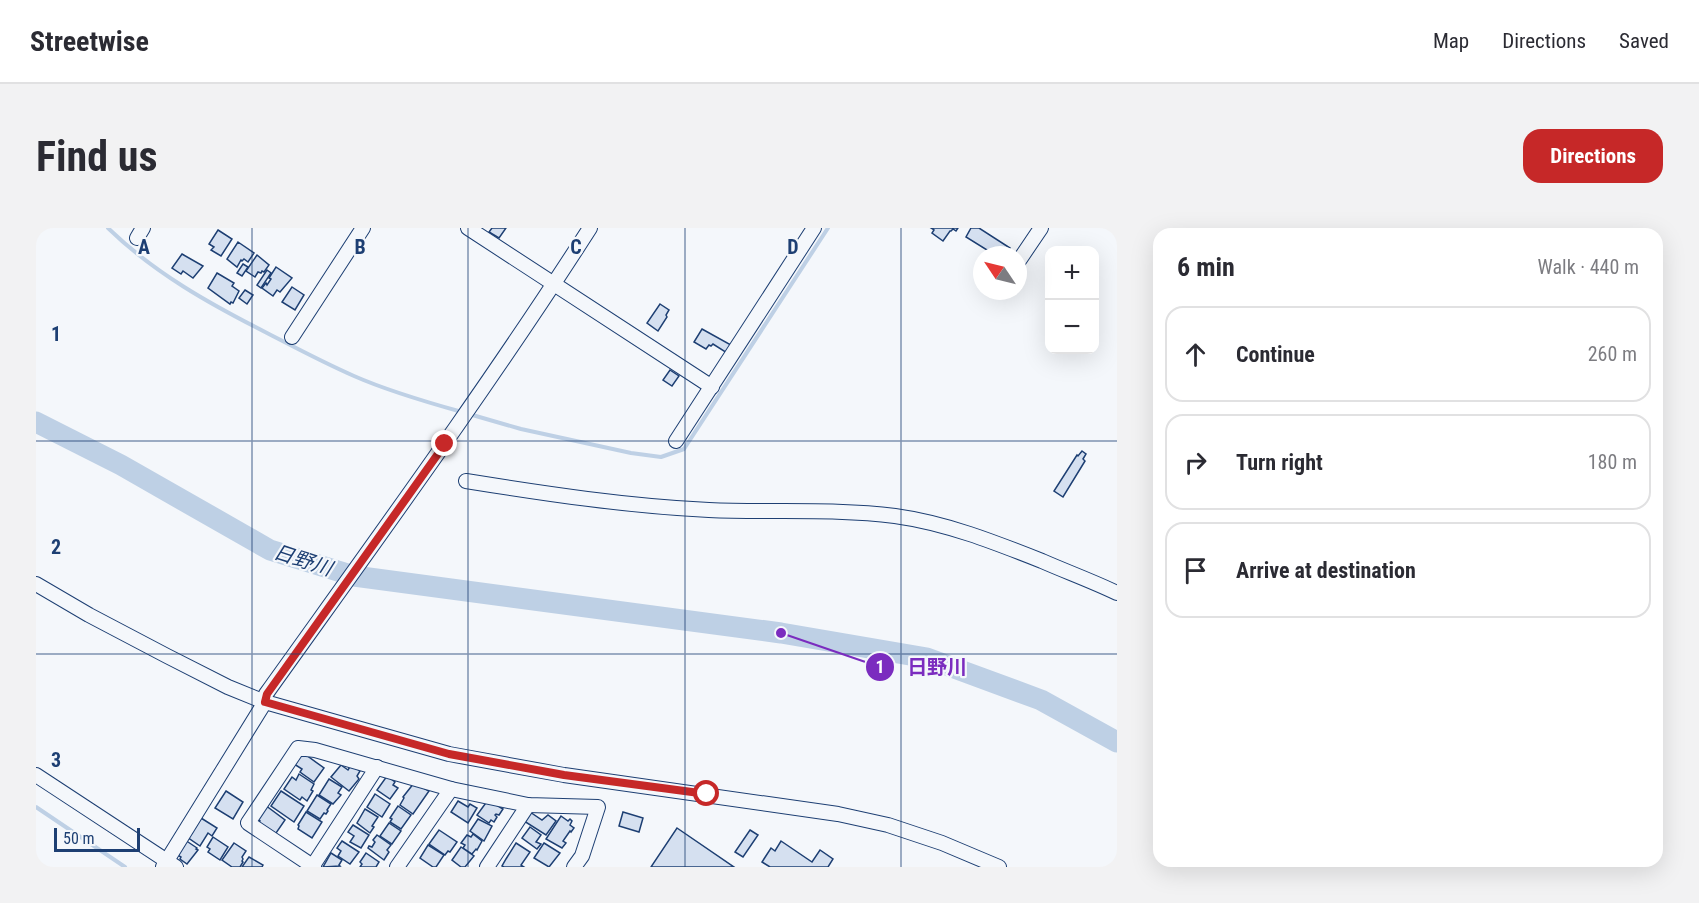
<!DOCTYPE html>
<html lang="en">
<head>
<meta charset="utf-8">
<style>
	:root { --surface:#fff; --page:#f2f2f3; --text:#2b2b33; --muted:#7c7c81; --line:#e1e1e2; --accent:#c62828 }
	body { margin:0; font-family:"Roboto Condensed","Noto Sans JP",sans-serif; background:var(--page); color:var(--text) }
	.controls { position:absolute; right:18px; top:18px; display:grid; overflow:hidden; border-radius:12px; box-shadow:0 6px 24px #0002 }
	.controls button { width:54px; height:54px; display:grid; place-items:center; padding:0; border:0; border-bottom:2px solid var(--line); background:var(--surface); color:var(--text); font:30px sans-serif }
	.compass { position:absolute; left:937px; top:18px; width:54px; height:54px; border-radius:50%; background:var(--surface); box-shadow:0 6px 24px #0002; rotate:305deg }
	.scale { position:absolute; left:18px; bottom:15px; width:86px; box-sizing:border-box; padding-left:6px; border:3px solid #1d3f73; border-top:0; font-size:16px; line-height:21px; white-space:nowrap; color:#1d3f73; -webkit-text-stroke:4px #f4f7fb; paint-order:stroke }
	.stop { position:absolute; width:18px; height:18px; margin:-14px; border:4px solid #c62828; border-radius:50%; background:#fff }
	.stop.end { background:#c62828; border-color:#fff; box-shadow:0 2px 6px #0008 }
	.list { margin:0; padding:0; list-style:none }
	h2 { display:flex; justify-content:space-between; align-items:center; height:78px; margin:0; padding:0 24px; font-size:26px }
	h2 small { font-size:20px; font-weight:400; color:var(--muted) }
	.list li { display:grid; grid-template-columns:39px 1fr auto; gap:18px; align-items:center; box-sizing:border-box; height:96px; margin:0 12px 12px; padding:0 12px; border:2px solid var(--line); border-radius:18px }
	.list b { display:block; font-size:22px; white-space:nowrap }
	.list em { font-size:20px; font-style:normal; color:var(--muted) }
	.icon { flex:none; width:33px; height:33px; fill:none; stroke:currentColor; stroke-width:2; stroke-linecap:round; stroke-linejoin:round }
	.map { position:relative; flex:none; width:1081px; height:639px; overflow:hidden; border-radius:18px }
	header { display:flex; align-items:center; gap:36px; box-sizing:border-box; height:84px; padding:0 30px; background:var(--surface); border-bottom:2px solid var(--line) }
	header strong { font-size:28px }
	nav { display:flex; gap:33px; margin-inline-start:auto; font-size:21px }
	.intro { display:flex; align-items:center; justify-content:space-between; box-sizing:border-box; height:144px; padding:0 36px }
	h1 { margin:0; font-size:42px }
	.button { padding:15px 27px; border-radius:18px; background:var(--accent); color:#fff; font-size:21px; font-weight:700 }
	main { display:flex; gap:36px; padding:0 36px }
	aside { flex:1; background:var(--surface); border-radius:18px; box-shadow:0 6px 24px #0002 }
	.map>svg:first-child { display:block }
</style>
</head>
<body>
<header>
<strong>Streetwise</strong>
<nav><a>Map</a><a>Directions</a><a>Saved</a></nav>
</header>
<div class="intro"><h1>Find us</h1><a class="button">Directions</a></div>
<main>
<div class="map">
<svg width="1081" height="639" viewBox="0 0 1081 639">
	<rect width="100%" height="100%" fill="#f4f7fb"/>
	<g fill="none" stroke-linecap="round" stroke-linejoin="round">
		<g stroke="#bed0e5" stroke-width="4">
			<path d="M 72,0 C 118,45 174,76 231,105 C 260,120 288,135 318,148 C 352,163 390,174 426,184"/>
			<path d="M 433,186 L 485,201 L 595,225 L 625,229 L 648,221 L 792,0"/>
			<path d="M 0,579 L 89,639"/>
		</g>
		<path stroke="#bed0e5" stroke-width="21" d="M 0,194 L 85,237 L 234,322 L 318,348 L 745,405 L 891,430 L 1005,472 L 1081,514"/>
	</g>
	<g fill="#d5e0f0" stroke="#1d3f73" stroke-width="1.5">
		<path d="M 456,0 L 470,0 L 463,10 L 453,4 Z"/>
		<path d="M 895,0 L 922,0 L 920,3 L 917,1 L 915,3 L 914,3 L 907,13 L 896,5 L 898,2 Z"/>
		<path d="M 935,0 L 943,0 L 974,20 L 969,27 L 959,27 L 930,9 Z"/>
		<path d="M 182,2 L 196,11 L 185,28 L 175,22 L 178,19 L 173,16 Z"/>
		<path d="M 202,14 L 218,25 L 212,34 L 208,31 L 206,33 L 205,32 L 201,39 L 191,31 Z"/>
		<path d="M 146,26 L 167,38 L 157,50 L 147,43 L 145,46 L 136,40 Z"/>
		<path d="M 221,27 L 233,37 L 228,44 L 226,43 L 225,45 L 222,44 L 219,49 L 210,43 Z"/>
		<path d="M 207,36 L 212,39 L 206,48 L 201,45 Z"/>
		<path d="M 240,39 L 256,50 L 244,64 L 241,62 L 237,68 L 226,60 L 230,55 L 231,57 L 235,51 L 233,50 Z"/>
		<path d="M 231,42 L 235,45 L 225,60 L 221,57 Z"/>
		<path d="M 181,45 L 198,55 L 196,58 L 203,63 L 197,75 L 195,74 L 194,76 L 172,60 Z"/>
		<path d="M 256,59 L 268,67 L 259,82 L 246,74 Z"/>
		<path d="M 209,62 L 217,67 L 211,76 L 203,70 Z"/>
		<path d="M 624,76 L 633,82 L 630,87 L 631,89 L 622,103 L 611,95 Z"/>
		<path d="M 666,101 L 695,117 L 691,125 L 677,116 L 675,118 L 673,117 L 670,121 L 658,114 Z"/>
		<path d="M 634,142 L 643,148 L 636,158 L 627,152 Z"/>
		<path d="M 1046,223 L 1050,226 L 1047,231 L 1049,233 L 1027,269 L 1018,263 L 1041,227 L 1042,228 Z"/>
		<path d="M 265,526 L 269,528 L 270,527 L 288,540 L 278,554 L 264,544 L 266,541 L 258,536 Z"/>
		<path d="M 305,537 L 312,542 L 315,537 L 324,543 L 321,548 L 323,551 L 313,563 L 295,549 Z"/>
		<path d="M 263,546 L 278,556 L 275,562 L 277,563 L 271,573 L 266,569 L 264,572 L 248,561 L 256,549 L 260,552 Z"/>
		<path d="M 351,548 L 359,554 L 357,557 L 362,560 L 354,571 L 341,562 Z"/>
		<path d="M 293,551 L 306,559 L 302,565 L 305,567 L 297,576 L 283,567 Z"/>
		<path d="M 378,555 L 393,563 L 377,586 L 364,577 L 368,570 L 367,569 Z"/>
		<path d="M 190,563 L 207,574 L 197,591 L 179,580 Z"/>
		<path d="M 245,563 L 268,578 L 258,594 L 235,578 Z"/>
		<path d="M 339,566 L 354,576 L 346,589 L 331,579 Z"/>
		<path d="M 281,567 L 295,576 L 291,582 L 292,583 L 290,586 L 288,585 L 284,591 L 271,583 Z"/>
		<path d="M 452,572 L 467,581 L 463,587 L 460,586 L 459,587 L 461,589 L 458,594 L 455,592 L 453,595 L 441,587 Z"/>
		<path d="M 422,573 L 432,579 L 434,576 L 441,580 L 432,595 L 415,584 Z"/>
		<path d="M 229,577 L 249,592 L 238,608 L 216,604 L 224,593 L 220,590 Z"/>
		<path d="M 362,578 L 375,587 L 365,601 L 354,594 L 356,591 L 354,590 Z"/>
		<path d="M 329,581 L 342,589 L 336,598 L 338,599 L 334,605 L 321,595 Z"/>
		<path d="M 270,584 L 286,594 L 276,610 L 262,601 L 263,598 L 262,597 Z"/>
		<path d="M 494,584 L 506,592 L 512,587 L 520,593 L 510,607 L 488,593 Z"/>
		<path d="M 587,584 L 607,590 L 603,604 L 583,598 Z"/>
		<path d="M 525,588 L 532,593 L 534,591 L 536,593 L 534,597 L 538,600 L 535,604 L 534,603 L 527,613 L 530,615 L 526,620 L 510,611 Z"/>
		<path d="M 165,590 L 181,600 L 176,608 L 172,605 L 164,618 L 151,609 Z"/>
		<path d="M 442,591 L 456,598 L 448,613 L 434,603 Z"/>
		<path d="M 353,595 L 365,603 L 356,616 L 344,608 Z"/>
		<path d="M 317,597 L 333,607 L 325,620 L 314,614 L 318,608 L 312,604 Z"/>
		<path d="M 494,599 L 505,607 L 500,614 L 505,616 L 501,621 L 486,610 Z"/>
		<path d="M 641,600 L 698,639 L 615,639 Z"/>
		<path d="M 403,602 L 421,614 L 414,624 L 412,623 L 409,627 L 393,616 Z"/>
		<path d="M 714,602 L 722,607 L 707,629 L 699,624 Z"/>
		<path d="M 437,606 L 446,613 L 441,622 L 440,621 L 436,626 L 427,620 L 429,617 L 425,615 L 431,607 L 435,609 Z"/>
		<path d="M 341,607 L 355,617 L 351,622 L 353,624 L 348,632 L 332,620 L 333,618 L 336,619 L 339,614 L 337,612 Z"/>
		<path d="M 177,609 L 192,619 L 184,632 L 172,624 L 174,621 L 171,619 Z"/>
		<path d="M 149,612 L 161,620 L 160,621 L 162,622 L 151,636 L 144,631 L 145,629 L 140,626 Z"/>
		<path d="M 306,613 L 323,624 L 314,636 L 302,628 L 305,623 L 301,620 Z"/>
		<path d="M 745,613 L 776,634 L 784,622 L 797,631 L 792,639 L 734,639 L 726,634 L 735,620 L 739,623 Z"/>
		<path d="M 198,615 L 210,623 L 206,629 L 207,631 L 206,633 L 207,634 L 204,639 L 196,639 L 186,632 Z"/>
		<path d="M 480,615 L 494,624 L 485,637 L 488,639 L 468,639 L 466,638 L 470,631 Z"/>
		<path d="M 508,615 L 524,625 L 513,639 L 498,630 Z"/>
		<path d="M 392,617 L 408,627 L 400,639 L 397,639 L 384,630 Z"/>
		<path d="M 425,619 L 438,628 L 429,639 L 425,639 L 416,632 Z"/>
		<path d="M 295,625 L 306,632 L 303,637 L 304,638 L 287,639 Z"/>
		<path d="M 330,625 L 343,634 L 340,639 L 324,639 L 326,636 L 324,634 Z"/>
		<path d="M 213,629 L 227,637 L 226,639 L 206,639 Z"/>
	</g>
	<g fill="none" stroke-linecap="round" stroke-linejoin="round">
		<g stroke="#1d3f73" stroke-width="16">
			<g id="minor">
				<path d="M 432,0 L 676,159"/>
				<path d="M 101,10 L 107,0"/>
				<path d="M 982,34 L 1005,0"/>
				<path d="M 256,109 L 327,0"/>
				<path d="M 640,213 L 778,0"/>
				<path d="M 430,253 C 511,266 591,278 673,282 C 735,285 797,280 859,288 C 910,295 958,314 1006,333 C 1031,344 1056,353 1081,365"/>
				<path d="M 0,356 L 53,387 L 131,428 L 192,459 L 229,474 L 413,526 L 528,547 L 802,586 L 852,597 L 906,615 L 963,639"/>
				<path d="M 0,547 L 140,639"/>
				<path d="M 127,639 L 229,474 L 230,466 C 340,312 452,159 554,0"/>
				<path d="M 276,639 L 341,539"/>
				<path d="M 278,639 L 212,595 L 262,520 L 279,522 L 415,561 L 492,577 L 562,579 L 546,628 L 538,639"/>
				<path d="M 361,639 L 415,561"/>
				<path d="M 451,639 L 492,577"/>
			</g>
		</g>
		<use href="#minor" stroke="#f4f7fb" stroke-width="14"/>
	</g>
	<g fill="none" stroke-linecap="round" stroke-linejoin="round">
		<path stroke="#c62828" stroke-width="8" d="M 409,216 L 231,466 L 229,474 L 413,526 L 528,547 L 671,566"/>
	</g>
	<path fill="none" stroke="#1d3f73" stroke-width="1.5" stroke-opacity="0.55" d="M 216,0 L 216,639M 432,0 L 432,639M 649,0 L 649,639M 865,0 L 865,639M 0,213 L 1081,213M 0,426 L 1081,426"/>
	<g text-anchor="middle" dominant-baseline="central" stroke-width="4.5" stroke-linejoin="round" paint-order="stroke">
		<g font-size="20" font-style="italic" fill="#1d3f73" stroke="#f4f7fb">
			<text transform="translate(267 332) rotate(18)">日野川</text>
		</g>
	</g>
	<g font-size="20" text-anchor="middle" font-weight="bold" fill="#1d3f73" stroke="#f4f7fb" stroke-width="4.5" stroke-linejoin="round" paint-order="stroke">
		<text x="108" y="26">A</text>
		<text x="324" y="26">B</text>
		<text x="540" y="26">C</text>
		<text x="757" y="26">D</text>
		<text x="20" y="113">1</text>
		<text x="20" y="326">2</text>
		<text x="20" y="539">3</text>
	</g>
	<path fill="none" stroke="#7b2cbf" stroke-width="2" d="M745 405L844 439"/>
	<g fill="#7b2cbf" stroke="#f4f7fb" stroke-width="2">
		<circle cx="745" cy="405" r="6"/>
		<circle cx="844" cy="439" r="15"/>
	</g>
	<g font-size="18" text-anchor="middle" font-weight="bold" fill="#fff">
		<text x="844" y="445">1</text>
	</g>
	<g font-size="20" text-anchor="middle" font-weight="bold" fill="#7b2cbf" stroke="#f4f7fb" stroke-width="4.5" stroke-linejoin="round" paint-order="stroke">
		<text x="901" y="446">日野川</text>
	</g>
</svg>
<div class="controls">
<button>+</button>
<button>−</button>
</div>
<svg class="compass" viewBox="-18 -18 36 36"><path d="M0-13l5 13h-10z" fill="#e53935"/><path d="M0 13l5-13h-10z" fill="#7c7c81"/></svg>
<div class="scale">50 m</div>
<div class="stop" style="left:671px;top:566px"></div>
<div class="stop end" style="left:409px;top:216px"></div>
</div>
<aside>
<h2>6 min<small>Walk · 440 m</small></h2>
<ul class="list">
<li><svg class="icon" aria-label="ahead" viewBox="0 0 24 24"><path d="M12 20V5M6 11l6-6 6 6"/></svg><div><b>Continue</b></div><em>260 m</em></li>
<li><svg class="icon" aria-label="right" viewBox="0 0 24 24"><path d="M7 20v-9h11M14 6l5 5-5 5"/></svg><div><b>Turn right</b></div><em>180 m</em></li>
<li><svg class="icon" aria-label="arrive" viewBox="0 0 24 24"><path d="M6 21V4h12l-3 4 3 4H6"/></svg><div><b>Arrive at destination</b></div></li>
</ul>
</aside>
</main>
</body>
</html>
